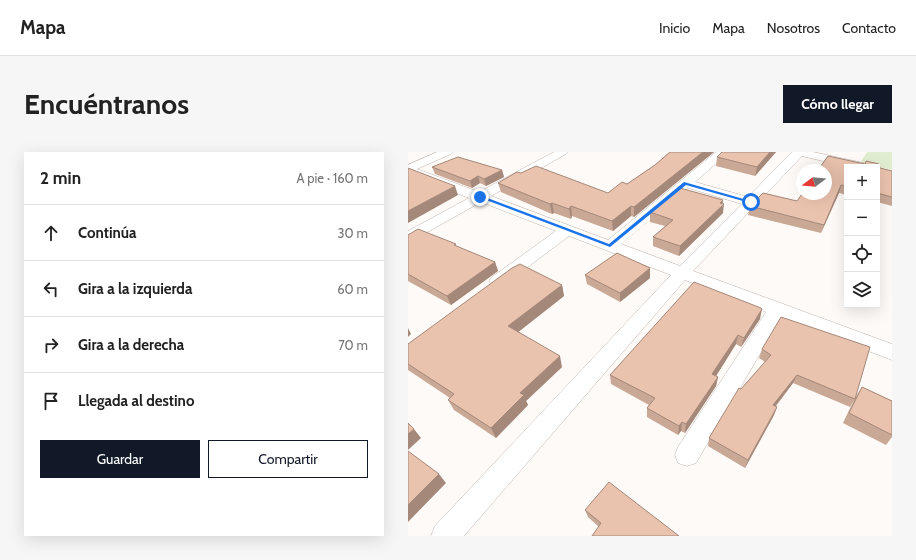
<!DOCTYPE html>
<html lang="es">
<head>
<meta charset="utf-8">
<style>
	:root { --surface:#fff; --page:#f6f6f6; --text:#222; --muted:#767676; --line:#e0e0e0; --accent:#111827 }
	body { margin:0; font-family:Cabin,sans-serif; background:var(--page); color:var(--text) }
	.controls { position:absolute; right:12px; top:12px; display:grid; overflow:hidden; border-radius:0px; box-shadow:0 4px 16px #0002 }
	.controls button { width:36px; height:36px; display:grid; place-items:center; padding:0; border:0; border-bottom:1px solid var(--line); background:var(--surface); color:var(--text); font:20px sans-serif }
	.compass { position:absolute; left:388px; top:12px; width:36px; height:36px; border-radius:50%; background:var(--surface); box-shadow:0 4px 16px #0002; rotate:254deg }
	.stop { position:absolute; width:12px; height:12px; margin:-9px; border:3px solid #1a73e8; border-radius:50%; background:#fff }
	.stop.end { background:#1a73e8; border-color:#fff; box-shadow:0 1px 4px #0008 }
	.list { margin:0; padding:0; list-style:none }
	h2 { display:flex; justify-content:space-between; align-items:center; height:52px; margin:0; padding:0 16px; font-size:17px }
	h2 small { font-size:13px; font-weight:400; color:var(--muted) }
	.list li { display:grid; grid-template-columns:26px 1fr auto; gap:12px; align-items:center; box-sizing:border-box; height:56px; padding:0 16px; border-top:1px solid var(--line) }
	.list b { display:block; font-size:15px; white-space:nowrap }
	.list em { font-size:13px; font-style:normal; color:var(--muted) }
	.actions { display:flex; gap:8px; padding:12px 16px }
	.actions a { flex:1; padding:9px 0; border:1px solid var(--accent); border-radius:0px; text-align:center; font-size:14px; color:var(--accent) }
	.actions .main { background:var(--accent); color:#fff }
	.icon { flex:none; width:22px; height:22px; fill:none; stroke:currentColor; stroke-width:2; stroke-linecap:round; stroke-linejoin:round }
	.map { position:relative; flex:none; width:484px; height:384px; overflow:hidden; border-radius:0px }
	header { display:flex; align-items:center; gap:24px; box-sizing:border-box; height:56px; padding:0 20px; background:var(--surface); border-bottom:1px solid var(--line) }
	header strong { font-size:19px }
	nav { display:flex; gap:22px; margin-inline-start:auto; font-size:14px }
	.intro { display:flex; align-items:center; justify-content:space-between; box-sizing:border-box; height:96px; padding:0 24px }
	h1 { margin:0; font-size:28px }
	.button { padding:10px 18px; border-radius:0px; background:var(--accent); color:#fff; font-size:14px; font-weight:700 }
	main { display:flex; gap:24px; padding:0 24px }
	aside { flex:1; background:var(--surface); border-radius:0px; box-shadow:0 4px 16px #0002 }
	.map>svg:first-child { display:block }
</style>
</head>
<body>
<header>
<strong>Mapa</strong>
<nav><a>Inicio</a><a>Mapa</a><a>Nosotros</a><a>Contacto</a></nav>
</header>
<div class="intro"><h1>Encuéntranos</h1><a class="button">Cómo llegar</a></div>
<main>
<aside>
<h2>2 min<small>A pie · 160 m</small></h2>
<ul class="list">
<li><svg class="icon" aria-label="ahead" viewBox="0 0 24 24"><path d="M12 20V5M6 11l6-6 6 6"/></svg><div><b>Continúa</b></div><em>30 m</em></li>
<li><svg class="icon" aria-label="left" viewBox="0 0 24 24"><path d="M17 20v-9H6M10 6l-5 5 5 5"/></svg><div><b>Gira a la izquierda</b></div><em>60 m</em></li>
<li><svg class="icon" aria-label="right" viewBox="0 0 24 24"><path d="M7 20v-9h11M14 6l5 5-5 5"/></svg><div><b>Gira a la derecha</b></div><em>70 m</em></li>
<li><svg class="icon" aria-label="arrive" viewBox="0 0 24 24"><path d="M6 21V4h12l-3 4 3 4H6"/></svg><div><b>Llegada al destino</b></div></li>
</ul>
<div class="actions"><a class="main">Guardar</a><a>Compartir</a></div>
</aside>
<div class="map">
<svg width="484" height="384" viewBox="0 0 484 384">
	<rect width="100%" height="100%" fill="#fefaf7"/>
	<path fill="#e1edd0" d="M 459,0 L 484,0 L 484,18 L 452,11 Z"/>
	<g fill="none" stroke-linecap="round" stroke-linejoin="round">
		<g stroke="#beb3ae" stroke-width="1">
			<path id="street" d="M 29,0 L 45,0 L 43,2 L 9,17 L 71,40 L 146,0 L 160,0 L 158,2 L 83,44 L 200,88 L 308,0 L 321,0 L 287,30 L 340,45 L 384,0 L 405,0 L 460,12 L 462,15 L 440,15 L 394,4 L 285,119 L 484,192 L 484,208 L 373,166 L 288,311 L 279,314 L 270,311 L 267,303 L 270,295 L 358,160 L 277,128 L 56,384 L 23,384 L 27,374 L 263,123 L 161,84 L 96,133 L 90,134 L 84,133 L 81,129 L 84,125 L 148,79 L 73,50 L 5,88 L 0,90 L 0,79 L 61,46 L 0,22 L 0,13 ZM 280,36 L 334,52 L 272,114 L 213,92 Z"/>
		</g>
		<use href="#street" fill="#fff" fill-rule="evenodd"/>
	</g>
	<g fill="#c9a896">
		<path d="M 262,0 L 306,0 L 226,65 L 223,64 L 205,79 L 164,64 L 163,67 L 146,61 L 144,62 L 93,40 L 90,31 L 200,41 L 219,32 L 247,13 Z"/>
		<path d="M 368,0 L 347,24 L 308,14 L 309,5 Z"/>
		<path d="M 420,4 L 457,12 L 458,9 L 471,12 L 472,16 L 484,19 L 484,54 L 469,50 L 469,15 L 439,15 L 439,43 L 431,41 L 413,81 L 340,63 L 342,54 L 355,41 L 389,49 L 394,42 L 418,42 L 418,18 L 410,18 Z"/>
		<path d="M 24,15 L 94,18 L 96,25 L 78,34 L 72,31 L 64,36 L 27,22 Z"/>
		<path d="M 315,48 L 314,52 L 315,61 L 271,104 L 245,94 L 245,85 L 257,74 L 242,70 L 242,60 Z"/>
		<path d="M 0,83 L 50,95 L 87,110 L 90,119 L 43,153 L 0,129 Z"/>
		<path d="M 177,123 L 242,126 L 212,150 L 179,132 Z"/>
		<path d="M 154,133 L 156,144 L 110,180 L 154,215 L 118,249 L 120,253 L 88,286 L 46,258 L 40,248 L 42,246 L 0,218 L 0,192 Z"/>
		<path d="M 352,167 L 333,195 L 328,192 L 308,224 L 310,225 L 308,234 L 277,281 L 273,279 L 270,283 L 239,265 L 239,256 L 241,253 L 203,232 L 202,223 Z"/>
		<path d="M 354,197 L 447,246 L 454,235 L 484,249 L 484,285 L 478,293 L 435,271 L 446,248 L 442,255 L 385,231 L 368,254 L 369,255 L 366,263 L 337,316 L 300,294 L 301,286 L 333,237 L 357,210 L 351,206 Z"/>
		<path d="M 177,358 L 271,384 L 191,375 L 180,365 Z"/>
	</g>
	<g fill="#a4887a">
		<path d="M 295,0 L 306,0 L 226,65 L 226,55 Z"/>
		<path d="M 362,0 L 368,0 L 347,24 L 349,15 Z"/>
		<path d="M 94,18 L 96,25 L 78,34 L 76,27 Z"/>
		<path d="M 70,24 L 72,31 L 64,36 L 62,29 Z"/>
		<path d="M 433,33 L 431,41 L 413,81 L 416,73 Z"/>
		<path d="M 47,34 L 50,43 L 0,71 L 0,59 Z"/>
		<path d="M 315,48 L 314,55 L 316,52 L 315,61 L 271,104 L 272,94 Z"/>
		<path d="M 144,51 L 146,61 L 144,62 L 142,52 Z"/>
		<path d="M 163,54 L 164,64 L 163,67 L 161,57 Z"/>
		<path d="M 223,54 L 223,64 L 205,79 L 204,69 Z"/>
		<path d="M 87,110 L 90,119 L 43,153 L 39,144 Z"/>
		<path d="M 242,116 L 242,126 L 212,150 L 212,141 Z"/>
		<path d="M 154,133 L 156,144 L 104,185 L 100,174 Z"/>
		<path d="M 354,157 L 352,167 L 333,195 L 336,186 Z"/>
		<path d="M 0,176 L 3,182 L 0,185 Z"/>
		<path d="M 330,183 L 328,192 L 303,232 L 304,222 Z"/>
		<path d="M 152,204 L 154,215 L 118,249 L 120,253 L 88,286 L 83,276 L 112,241 Z"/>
		<path d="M 389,223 L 385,231 L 362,261 L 365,253 Z"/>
		<path d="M 310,225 L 308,234 L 277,281 L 278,272 Z"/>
		<path d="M 369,255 L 366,263 L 337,316 L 340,308 Z"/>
		<path d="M 274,270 L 273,279 L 270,283 L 271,274 Z"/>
		<path d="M 6,277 L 13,286 L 0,298 L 0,282 Z"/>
		<path d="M 31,322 L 38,331 L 0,370 L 0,353 Z"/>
	</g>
	<g fill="#eac3ae" stroke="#a4887a">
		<path d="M 262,0 L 295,0 L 226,55 L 223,54 L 204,69 L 163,54 L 161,57 L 144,51 L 142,52 L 90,31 L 109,20 L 113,21 L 128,14 L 200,41 L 214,30 L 219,32 L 247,13 Z"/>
		<path d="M 314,0 L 362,0 L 349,15 L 309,5 Z"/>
		<path d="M 420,4 L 457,12 L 458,9 L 471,12 L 472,16 L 484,19 L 484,45 L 469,41 L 469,15 L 439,15 L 439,34 L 433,33 L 416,73 L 342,54 L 355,41 L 389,49 L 394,42 L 418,42 L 418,18 L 410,18 Z"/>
		<path d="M 50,5 L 94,18 L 76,27 L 70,24 L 62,29 L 24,15 Z"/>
		<path d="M 0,16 L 47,34 L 0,59 Z"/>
		<path d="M 272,36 L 315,48 L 312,51 L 316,52 L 272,94 L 245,85 L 265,68 L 242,60 Z"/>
		<path d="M 10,77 L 48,92 L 46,93 L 87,110 L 39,144 L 0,122 L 0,83 Z"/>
		<path d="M 209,101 L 242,116 L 212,141 L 177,123 Z"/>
		<path d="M 112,112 L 154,133 L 100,174 L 152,204 L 112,241 L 116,243 L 83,276 L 40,248 L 46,242 L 0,212 L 0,192 L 104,116 Z"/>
		<path d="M 286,130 L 353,156 L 354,157 L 336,186 L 330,183 L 304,222 L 310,225 L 278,272 L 274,270 L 271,274 L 239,256 L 247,246 L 202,223 Z"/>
		<path d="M 373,165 L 462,195 L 447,247 L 389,223 L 365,253 L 369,255 L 340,308 L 301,286 L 331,236 L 333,237 L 363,203 L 354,197 Z"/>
		<path d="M 454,235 L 484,249 L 484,283 L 441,261 Z"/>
		<path d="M 0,271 L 6,277 L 0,282 Z"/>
		<path d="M 0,299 L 31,322 L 0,353 Z"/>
		<path d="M 201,330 L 271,384 L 184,384 L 193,371 L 177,358 Z"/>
	</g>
	<path fill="#1a73e8" d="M 276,30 L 346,50 L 342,51 L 278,33 L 202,95 L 70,45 L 74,44 L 201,92 Z"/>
</svg>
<div class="controls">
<button>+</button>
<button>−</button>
<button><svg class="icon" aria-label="locate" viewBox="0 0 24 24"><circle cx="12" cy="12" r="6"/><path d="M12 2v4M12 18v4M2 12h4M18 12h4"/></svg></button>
<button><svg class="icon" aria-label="layers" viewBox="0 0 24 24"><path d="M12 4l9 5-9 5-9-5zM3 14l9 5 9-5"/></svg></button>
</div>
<svg class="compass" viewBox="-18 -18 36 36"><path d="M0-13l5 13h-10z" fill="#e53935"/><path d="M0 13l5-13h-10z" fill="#767676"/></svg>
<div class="stop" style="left:343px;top:50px"></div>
<div class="stop end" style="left:72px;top:45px"></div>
</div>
</main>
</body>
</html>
